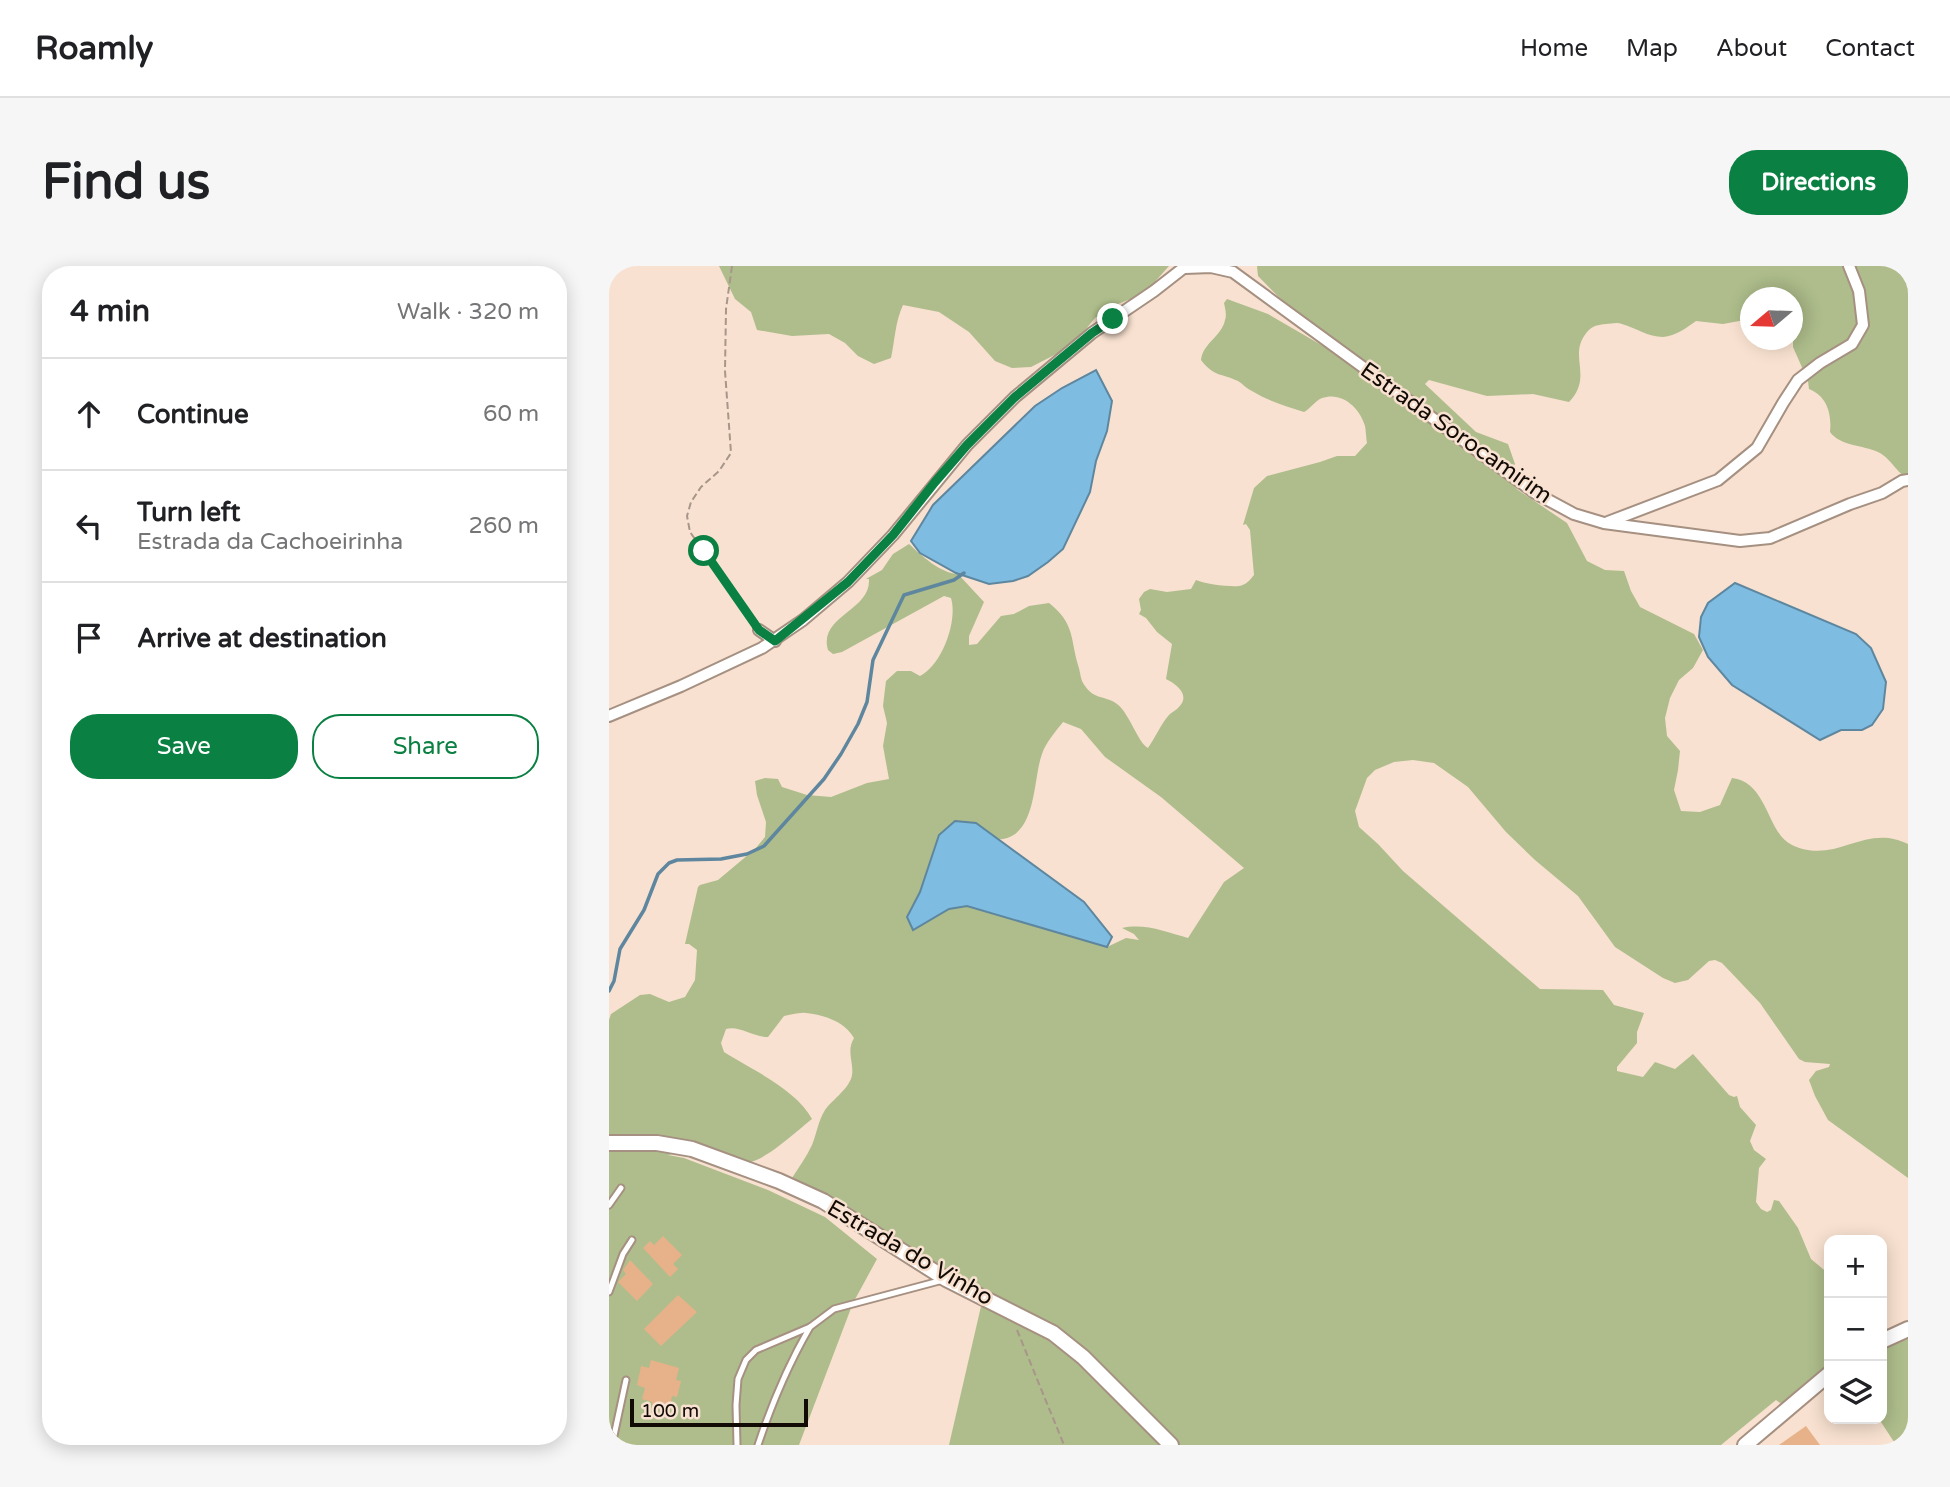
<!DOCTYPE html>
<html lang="en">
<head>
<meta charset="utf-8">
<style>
	:root { --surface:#fff; --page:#f6f6f6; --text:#202124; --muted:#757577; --line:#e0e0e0; --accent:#0b8043 }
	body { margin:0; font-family:"Varela Round",sans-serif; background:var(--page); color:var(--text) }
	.controls { position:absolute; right:21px; bottom:21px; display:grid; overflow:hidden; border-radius:14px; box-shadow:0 4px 18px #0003 }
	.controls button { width:63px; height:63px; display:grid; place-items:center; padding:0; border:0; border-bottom:2px solid var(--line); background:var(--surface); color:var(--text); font:35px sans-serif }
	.compass { position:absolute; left:1131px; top:21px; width:63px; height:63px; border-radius:50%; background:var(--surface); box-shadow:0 4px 18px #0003; rotate:251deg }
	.scale { position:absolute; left:21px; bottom:18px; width:178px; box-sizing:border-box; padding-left:7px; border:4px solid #110a05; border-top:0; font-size:19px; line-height:24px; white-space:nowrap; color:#110a05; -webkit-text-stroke:5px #f8e1d0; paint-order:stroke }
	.stop { position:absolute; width:21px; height:21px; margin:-16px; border:5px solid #0b8043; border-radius:50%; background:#fff }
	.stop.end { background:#0b8043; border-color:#fff; box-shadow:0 2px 7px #0008 }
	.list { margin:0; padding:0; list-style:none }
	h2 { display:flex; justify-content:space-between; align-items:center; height:91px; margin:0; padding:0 28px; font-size:30px }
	h2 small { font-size:23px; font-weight:400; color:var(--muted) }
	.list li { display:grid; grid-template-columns:46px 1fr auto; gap:21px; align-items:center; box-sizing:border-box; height:112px; padding:0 28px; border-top:2px solid var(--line) }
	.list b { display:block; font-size:26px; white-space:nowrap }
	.list p { margin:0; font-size:23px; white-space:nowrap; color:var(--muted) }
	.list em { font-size:23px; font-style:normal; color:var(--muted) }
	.actions { display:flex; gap:14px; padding:21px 28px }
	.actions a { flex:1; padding:16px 0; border:2px solid var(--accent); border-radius:28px; text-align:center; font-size:24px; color:var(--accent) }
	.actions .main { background:var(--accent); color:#fff }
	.icon { flex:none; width:38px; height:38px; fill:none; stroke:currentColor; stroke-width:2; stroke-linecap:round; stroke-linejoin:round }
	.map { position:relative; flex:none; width:1299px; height:1179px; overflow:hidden; border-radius:28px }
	header { display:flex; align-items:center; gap:42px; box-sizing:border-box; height:98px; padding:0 35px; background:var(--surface); border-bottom:2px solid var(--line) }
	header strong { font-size:33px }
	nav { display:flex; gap:38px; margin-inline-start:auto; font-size:24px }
	.intro { display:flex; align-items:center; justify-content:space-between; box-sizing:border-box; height:168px; padding:0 42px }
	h1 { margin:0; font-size:49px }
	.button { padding:18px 32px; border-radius:28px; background:var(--accent); color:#fff; font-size:24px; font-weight:700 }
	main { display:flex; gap:42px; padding:0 42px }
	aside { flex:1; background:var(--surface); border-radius:28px; box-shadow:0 4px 18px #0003 }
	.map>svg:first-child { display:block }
</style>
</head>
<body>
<header>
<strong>Roamly</strong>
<nav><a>Home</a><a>Map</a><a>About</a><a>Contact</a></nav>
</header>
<div class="intro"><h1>Find us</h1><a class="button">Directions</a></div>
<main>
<aside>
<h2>4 min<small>Walk · 320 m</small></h2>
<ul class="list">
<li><svg class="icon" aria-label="ahead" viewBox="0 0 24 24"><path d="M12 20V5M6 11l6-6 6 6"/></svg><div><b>Continue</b></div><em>60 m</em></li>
<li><svg class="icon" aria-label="left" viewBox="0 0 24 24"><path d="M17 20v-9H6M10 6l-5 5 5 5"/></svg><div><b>Turn left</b><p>Estrada da Cachoeirinha</p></div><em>260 m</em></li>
<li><svg class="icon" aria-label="arrive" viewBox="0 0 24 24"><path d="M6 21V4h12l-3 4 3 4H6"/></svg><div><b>Arrive at destination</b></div></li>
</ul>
<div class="actions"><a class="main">Save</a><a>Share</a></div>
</aside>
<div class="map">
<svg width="1299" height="1179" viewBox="0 0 1299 1179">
	<rect width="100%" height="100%" fill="#f8e1d0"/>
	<g fill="#aebd8b" fill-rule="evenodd">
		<path d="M 110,0 L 560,0 L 535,28 L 501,41 L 486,52 L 463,80 L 422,101 L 403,102 L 386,95 L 360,66 L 330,46 L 294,39 C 286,56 286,74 282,92 L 265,98 L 249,90 L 236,77 L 220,68 L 183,70 L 148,64 L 142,46 L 126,33 Z"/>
		<path d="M 648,0 L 1299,0 L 1299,212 C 1288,208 1282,192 1269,186 C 1254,179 1231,180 1221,166 C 1223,148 1218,130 1200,123 L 1199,115 L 1184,81 L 1184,32 L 1142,32 L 1141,53 L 1114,58 L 1087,55 C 1077,62 1067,70 1054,71 C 1039,71 1027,62 1013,58 C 1008,56 1002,58 997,58 C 989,59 984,59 978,66 C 958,90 985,110 960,136 L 924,128 L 878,130 L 820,114 L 816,118 L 867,166 L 899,178 L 906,198 L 900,214 L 909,224 L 958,257 L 978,295 L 996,304 L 1015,305 L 1022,325 L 1031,341 L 1085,368 L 1094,384 L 1084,402 L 1070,414 L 1061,432 L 1056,452 L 1058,470 L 1071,485 L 1069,504 L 1065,524 L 1072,545 L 1091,546 L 1111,539 L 1123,512 C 1159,516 1158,568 1183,579 C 1227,600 1255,556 1299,578 L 1299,912 L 1219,854 L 1206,830 L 1200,814 L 1207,805 L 1220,801 L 1221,798 L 1196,796 L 1190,793 L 1151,737 L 1113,697 L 1106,694 L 1100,695 L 1079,714 L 1066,717 L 1054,712 L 1006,681 L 969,630 L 926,594 L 897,566 L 859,521 L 825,497 L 804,494 L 785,496 L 766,504 L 758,512 L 746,545 L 750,561 L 769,578 L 794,605 L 931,723 L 994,724 L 1005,739 L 1035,747 L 1028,766 L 1028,777 L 1008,801 L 1008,805 L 1034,811 L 1046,796 L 1066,803 L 1084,788 L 1120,829 L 1125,831 L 1128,830 L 1131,841 L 1147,859 L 1141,875 L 1145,884 L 1157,893 L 1150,902 L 1147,936 L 1152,943 L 1158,946 L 1162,944 L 1165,934 L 1170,935 L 1189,962 L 1202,993 L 1220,1008 L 1220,1116 L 1197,1130 L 1171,1137 L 1167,1134 L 1112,1179 L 571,1179 L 469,1077 L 447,1061 L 340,1008 L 235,938 L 183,912 C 190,901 198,890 203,879 C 208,867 209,855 216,844 C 224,833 241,822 243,809 C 245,797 237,785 245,772 C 236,756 216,749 197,747 C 190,746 182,749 175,750 L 159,771 C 144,771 130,759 117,763 L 112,777 L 115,786 C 142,803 188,824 203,853 C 190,863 156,895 140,896 C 134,896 125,893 119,891 C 99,887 78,885 59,889 L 75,892 L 159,924 L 216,951 L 268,993 L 244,1037 L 190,1179 L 0,1179 L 0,754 L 2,748 L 31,729 L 41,728 L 60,736 L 76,731 L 86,714 L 88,684 L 80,678 L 76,678 L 89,621 L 91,619 L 109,614 L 146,583 L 156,571 L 157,556 L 148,529 L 146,515 L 156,512 L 169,513 L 173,521 L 198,529 L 222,531 L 258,517 L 280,513 L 274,480 L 278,457 L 274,440 L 277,415 L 288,405 L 302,405 L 311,410 C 333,399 349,355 342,332 L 335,330 L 233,386 L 224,388 L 219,384 C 209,350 262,345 260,313 L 257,313 L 273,304 L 284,288 L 300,278 C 313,290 331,307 349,308 L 375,336 L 360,370 L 360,379 L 368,378 L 392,350 L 405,348 L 420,340 L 440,337 C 466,358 461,371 469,399 C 471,404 471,410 473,415 C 483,435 497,429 508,438 C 521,448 529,477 539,482 C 546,472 552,458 560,449 C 562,447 567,444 569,442 C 582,430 569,419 557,413 L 563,378 L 548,366 L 537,352 L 530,348 L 532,344 L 530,333 L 535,326 L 541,323 L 558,326 L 582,323 L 587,314 C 596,318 620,321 630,320 C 637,319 641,314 645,309 L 641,264 L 637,258 L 634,259 L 645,222 L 658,210 L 711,196 L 728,190 L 746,190 L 758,177 C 757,172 757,165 756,160 C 751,142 733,125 713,132 C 706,135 701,143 695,146 C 677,140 659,135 643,125 C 638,123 634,118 629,115 C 612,107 605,111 592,94 C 594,77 613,70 616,54 C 618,49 616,42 615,37 L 618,33 L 659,48 L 714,80 L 719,81 L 649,10 ZM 454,456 L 472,463 L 496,491 L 552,531 L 635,602 L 615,616 L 579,672 C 557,666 536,657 513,662 L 525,668 L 530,674 L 517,672 L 498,681 L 358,640 L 340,643 L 303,664 L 305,658 L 377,572 C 382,572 389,574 394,573 C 428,567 424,512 433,488 C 437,476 447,465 454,456 Z"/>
		<path d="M 373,1036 L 440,1070 L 458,1084 L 552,1179 L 340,1179 Z"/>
		<path d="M 1299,1068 L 1299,1179 L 1287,1179 L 1270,1153 L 1273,1153 L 1273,1080 Z"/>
	</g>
	<g fill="#7fbce1" stroke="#5e879f" stroke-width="2">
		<path d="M 487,104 L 503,135 L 498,165 L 487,195 L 481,226 L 454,283 L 439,296 L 419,310 L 404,315 L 380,318 L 347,307 L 311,287 L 302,275 L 324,239 L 426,140 L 453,122 Z"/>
		<path d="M 1126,317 L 1247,368 L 1262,382 L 1277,416 L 1274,443 L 1263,459 L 1253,464 L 1232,464 L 1211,474 L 1123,419 L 1099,391 L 1090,371 L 1092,351 L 1099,337 Z"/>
		<path d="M 346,555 L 367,557 L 475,636 L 503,671 L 498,681 L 358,640 L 340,643 L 304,664 L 298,651 L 311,626 L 330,569 Z"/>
	</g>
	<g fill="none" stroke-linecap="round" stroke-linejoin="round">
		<path stroke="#5e879f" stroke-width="3.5" d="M 0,725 L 5,715 L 11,683 L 35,644 L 49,608 L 60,597 L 68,594 L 112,593 L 138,588 L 155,580 L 215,513 L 232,488 L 249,458 L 258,436 L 264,394 L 295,329 L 345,314 L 355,307"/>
	</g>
	<g fill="#e7b289">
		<path d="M 54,970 L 73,989 L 64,998 L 69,1003 L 61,1011 L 34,982 L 41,975 L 45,979 Z"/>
		<path d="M 21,994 L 44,1018 L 28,1035 L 9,1016 L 17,1008 L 14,1004 Z"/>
		<path d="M 69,1029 L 88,1046 L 52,1080 L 35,1063 Z"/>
		<path d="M 42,1094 L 70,1102 L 67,1114 L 72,1115 L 68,1131 L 63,1130 L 60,1146 L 43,1140 L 43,1136 L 33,1133 L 36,1122 L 28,1119 L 32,1100 L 40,1102 Z"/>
		<path d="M 1197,1160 L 1211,1179 L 1170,1179 Z"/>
	</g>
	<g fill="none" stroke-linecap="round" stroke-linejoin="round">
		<g stroke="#a59081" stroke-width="9">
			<g id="lane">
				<path d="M 0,939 L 12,922"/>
				<path d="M 0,1026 L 14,988 L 23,974"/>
				<path d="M 3,1179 L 17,1114"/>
				<path d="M 128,1179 L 127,1139 L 129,1113 L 137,1094 L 147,1084 L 201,1061 L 225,1043 L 334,1014"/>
				<path d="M 149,1179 C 163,1137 179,1099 201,1061"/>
			</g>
		</g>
		<g stroke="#a59081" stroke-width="14">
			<g id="street">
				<path d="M 576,2 L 602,1 L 624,6 L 926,227 L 965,248 L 995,257 L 1131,275 L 1161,272 L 1241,238 L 1273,227 L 1293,215 L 1299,214"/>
				<path d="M 999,256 L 1109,214 L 1148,182 L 1174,137 L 1189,114 L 1211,97 L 1243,78 L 1254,59 L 1250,25 L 1240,0"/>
				<path d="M 150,364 L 166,375"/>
				<path d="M 0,450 L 72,420 L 153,382 L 194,354 L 239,316 L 284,269 L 358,179 L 406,131 L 483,67 L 545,25 L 577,0"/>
			</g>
		</g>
		<g stroke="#a59081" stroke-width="18">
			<g id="secondary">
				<path d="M 0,877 L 48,877 L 83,883 L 170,915 L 214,935 L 337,1013 L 444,1067 L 474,1091 L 562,1179"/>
				<path d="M 1273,1075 L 1299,1063"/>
				<path d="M 1136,1179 L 1220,1108"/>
			</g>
		</g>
		<g stroke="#a79689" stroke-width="2" stroke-dasharray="7 3.5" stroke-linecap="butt">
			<path d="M 123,0 L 117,43 L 116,105 L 122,187 L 110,205 L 92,221 L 82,236 L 78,250 L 81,266 L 144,356"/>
			<path d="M 408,1064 L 455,1179"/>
		</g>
		<use href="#lane" stroke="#fff" stroke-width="5"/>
		<use href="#street" stroke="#fff" stroke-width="10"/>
		<use href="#secondary" stroke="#fff" stroke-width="14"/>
	</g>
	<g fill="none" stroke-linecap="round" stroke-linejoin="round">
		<path stroke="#0b8043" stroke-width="9" d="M 95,285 L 150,364 L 166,375 L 239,316 L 284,269 L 326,216 L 358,179 L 406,131 L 483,67 L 504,53"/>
	</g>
	<g text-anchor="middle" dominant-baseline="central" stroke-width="5" stroke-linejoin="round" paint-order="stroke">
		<g font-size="23" fill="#110a05" stroke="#f8e1d0">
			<text transform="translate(847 167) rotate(35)">Estrada Sorocamirim</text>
			<text transform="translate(301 987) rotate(30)">Estrada do Vinho</text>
		</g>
	</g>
</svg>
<div class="controls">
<button>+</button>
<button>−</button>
<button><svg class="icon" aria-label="layers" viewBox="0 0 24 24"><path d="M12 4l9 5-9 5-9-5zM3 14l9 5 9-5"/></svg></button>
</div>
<svg class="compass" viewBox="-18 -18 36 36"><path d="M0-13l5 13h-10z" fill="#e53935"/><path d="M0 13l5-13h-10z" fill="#757577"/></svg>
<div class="scale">100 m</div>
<div class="stop" style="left:95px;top:285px"></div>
<div class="stop end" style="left:504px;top:53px"></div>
</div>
</main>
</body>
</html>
